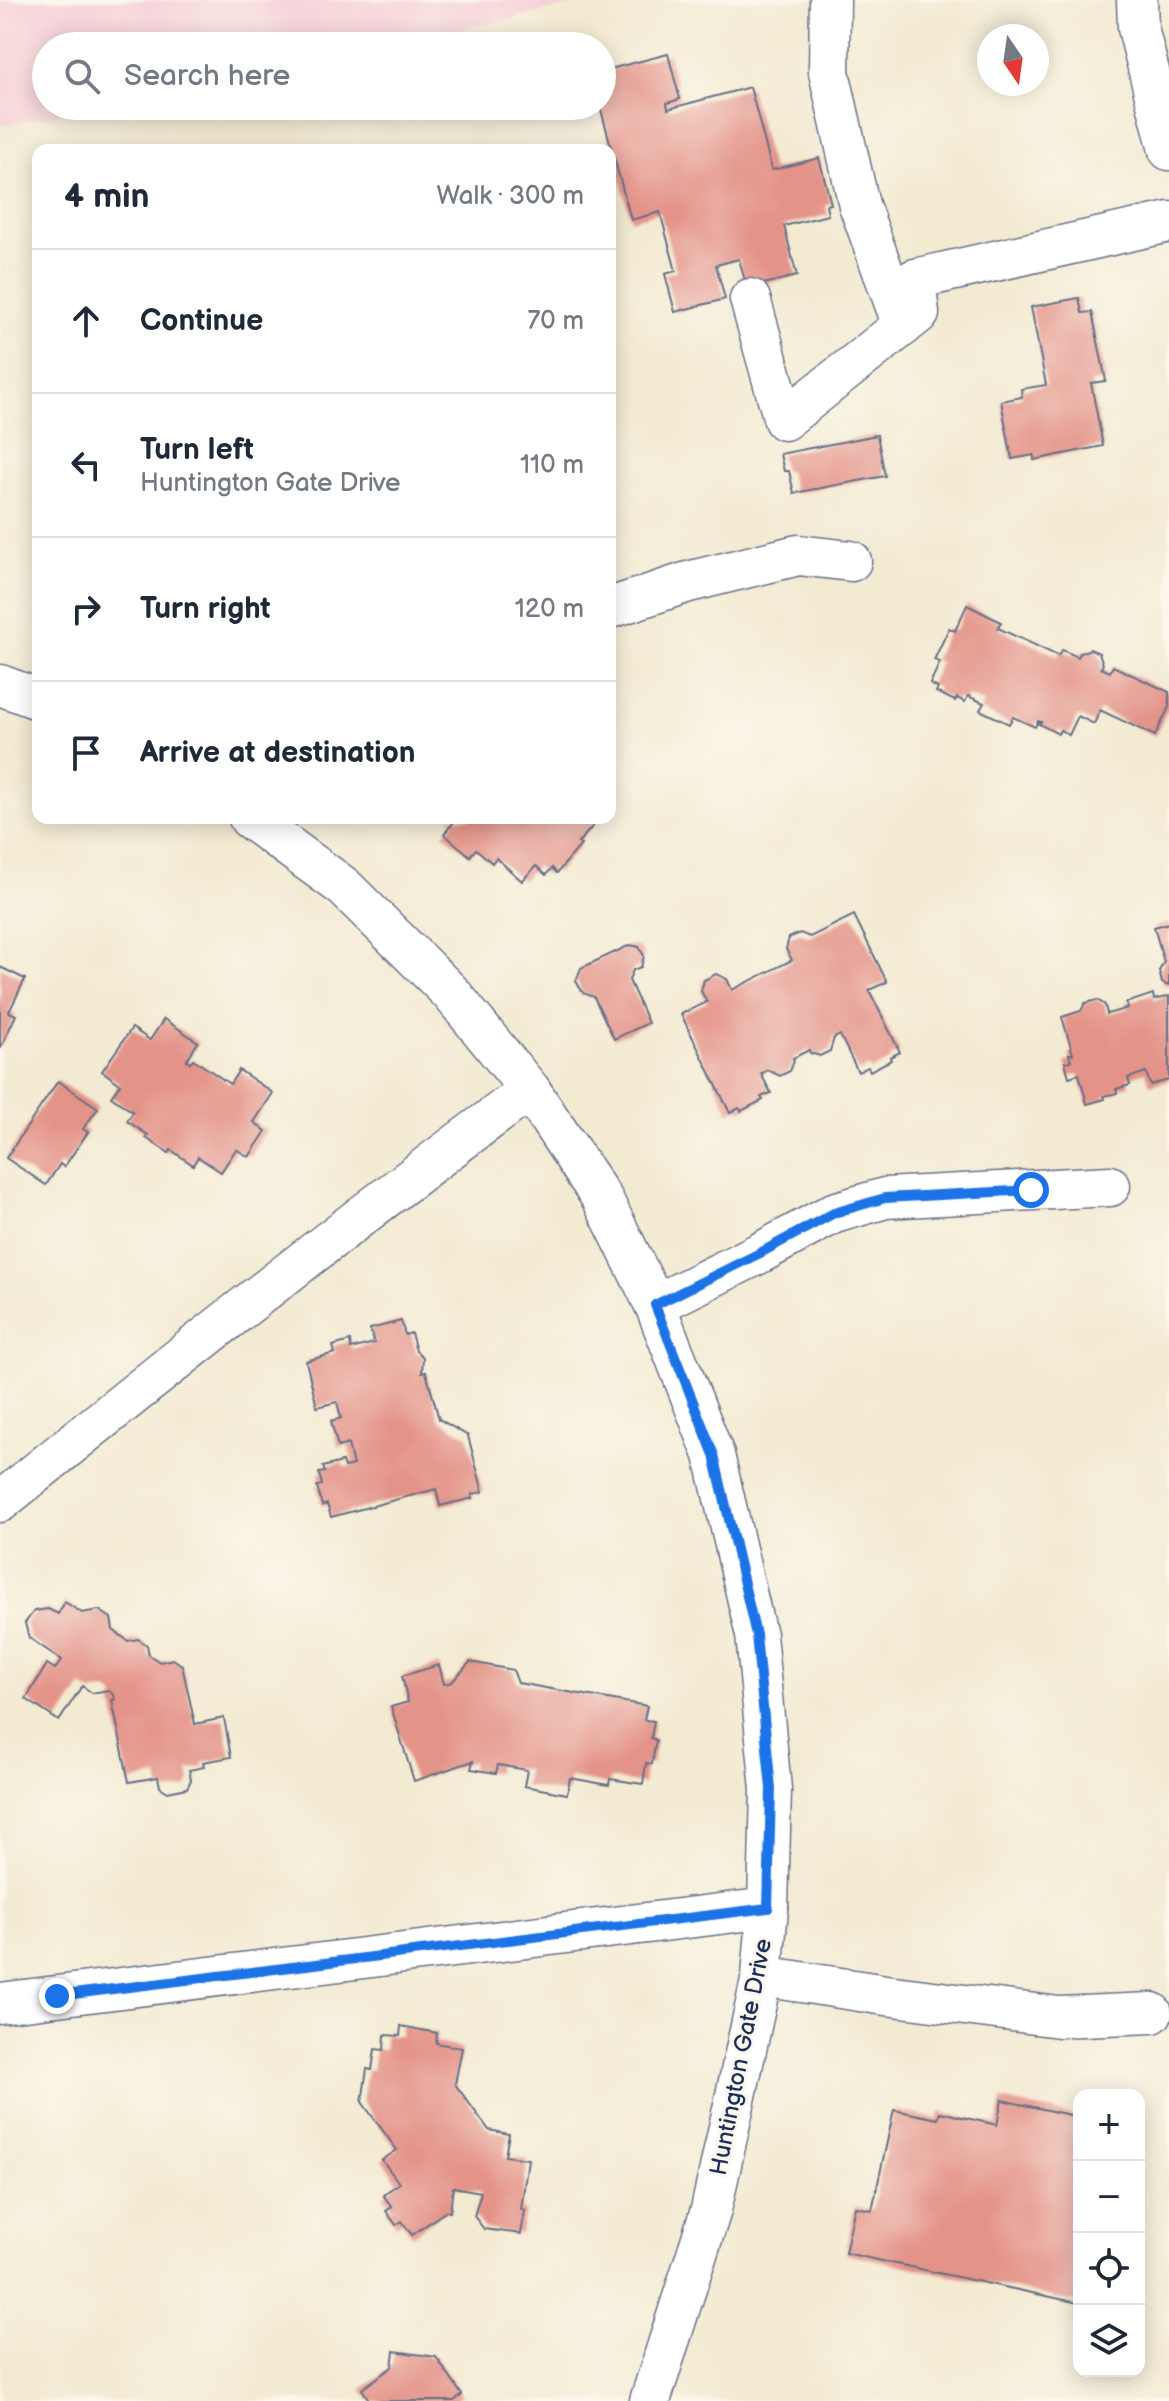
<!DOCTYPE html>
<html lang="en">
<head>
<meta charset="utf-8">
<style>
	:root { --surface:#fff; --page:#f6f6f7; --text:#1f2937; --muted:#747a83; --line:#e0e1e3 }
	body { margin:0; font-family:"Balsamiq Sans",sans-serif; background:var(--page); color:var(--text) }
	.controls { position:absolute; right:24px; bottom:24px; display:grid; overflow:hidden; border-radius:16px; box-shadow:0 4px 20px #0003 }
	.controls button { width:72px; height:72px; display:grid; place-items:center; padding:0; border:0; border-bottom:2px solid var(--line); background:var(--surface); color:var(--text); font:40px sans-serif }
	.compass { position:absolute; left:977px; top:24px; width:72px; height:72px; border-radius:50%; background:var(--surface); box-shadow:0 4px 20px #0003; rotate:167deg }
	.stop { position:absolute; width:24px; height:24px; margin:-18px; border:6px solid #1a73e8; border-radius:50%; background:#fff }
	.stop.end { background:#1a73e8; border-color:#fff; box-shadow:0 2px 8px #0008 }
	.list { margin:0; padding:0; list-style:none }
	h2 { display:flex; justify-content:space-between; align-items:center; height:104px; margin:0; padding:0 32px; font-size:34px }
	h2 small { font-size:26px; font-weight:400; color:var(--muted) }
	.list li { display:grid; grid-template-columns:52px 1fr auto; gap:24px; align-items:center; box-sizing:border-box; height:144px; padding:0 32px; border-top:2px solid var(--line) }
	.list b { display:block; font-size:30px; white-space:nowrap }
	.list p { margin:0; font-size:26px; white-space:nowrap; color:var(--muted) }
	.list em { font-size:26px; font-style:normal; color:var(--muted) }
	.icon { flex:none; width:44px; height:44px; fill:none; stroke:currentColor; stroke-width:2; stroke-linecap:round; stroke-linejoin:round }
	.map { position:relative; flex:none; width:1169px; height:2401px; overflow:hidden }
	.search { position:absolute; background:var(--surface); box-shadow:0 4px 20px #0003; left:32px; top:32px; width:584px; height:88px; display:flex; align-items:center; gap:20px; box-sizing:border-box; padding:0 28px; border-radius:44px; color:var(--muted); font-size:30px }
	.panel { position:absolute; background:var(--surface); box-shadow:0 4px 20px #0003; left:32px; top:144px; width:584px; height:680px; border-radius:16px }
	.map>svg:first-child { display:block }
</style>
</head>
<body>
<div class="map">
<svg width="1169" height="2401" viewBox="0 0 1169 2401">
	<rect width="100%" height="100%" fill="#fbf7ec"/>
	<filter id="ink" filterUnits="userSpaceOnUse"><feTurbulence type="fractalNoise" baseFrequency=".0125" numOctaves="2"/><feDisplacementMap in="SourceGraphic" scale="16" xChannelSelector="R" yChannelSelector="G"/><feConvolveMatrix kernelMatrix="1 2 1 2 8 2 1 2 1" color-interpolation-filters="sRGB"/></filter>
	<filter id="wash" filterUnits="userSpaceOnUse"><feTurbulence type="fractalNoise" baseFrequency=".006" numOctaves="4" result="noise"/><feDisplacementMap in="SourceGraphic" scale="32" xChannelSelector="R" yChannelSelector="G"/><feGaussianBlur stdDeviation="1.8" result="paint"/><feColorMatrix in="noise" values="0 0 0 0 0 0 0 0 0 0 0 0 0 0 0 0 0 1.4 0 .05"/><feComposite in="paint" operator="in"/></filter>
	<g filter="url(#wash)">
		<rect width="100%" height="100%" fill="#f3ead2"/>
		<path fill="#f6cfd7" d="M 0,0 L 599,0 L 380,46 L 46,46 L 46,106 L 96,106 L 0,126 Z"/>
		<g id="blocks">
			<g fill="#e49388">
				<path d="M 668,54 L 680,99 L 667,103 L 668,109 L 750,87 L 772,170 L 819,158 L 831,204 L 826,205 L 828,215 L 784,226 L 797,276 L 747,288 L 739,259 L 716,265 L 725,299 L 675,312 L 665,274 L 676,271 L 660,212 L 631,220 L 600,106 L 602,71 Z"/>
				<path d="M 1079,298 L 1082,313 L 1092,312 L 1106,381 L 1091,383 L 1103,446 L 1034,460 L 1034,455 L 1012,459 L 1001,401 L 1022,397 L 1021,389 L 1046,385 L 1031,307 Z"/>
				<path d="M 877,435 L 885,476 L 794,493 L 789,471 L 784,471 L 780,454 Z"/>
				<path d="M 967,605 L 1001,622 L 998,628 L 1058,656 L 1062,650 L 1078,657 L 1080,653 L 1090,649 L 1099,653 L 1103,664 L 1101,668 L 1110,672 L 1113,666 L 1169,692 L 1169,707 L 1155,736 L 1100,710 L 1094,724 L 1078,716 L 1069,735 L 1060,730 L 1058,734 L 1039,724 L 1041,722 L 1038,721 L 1035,727 L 1013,717 L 1009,724 L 980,710 L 984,703 L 968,696 L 965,702 L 957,698 L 955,701 L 936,692 L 938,688 L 930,684 L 940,662 L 934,660 L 949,628 L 955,631 Z"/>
				<path d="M 449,818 L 600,818 L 578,843 L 581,845 L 557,873 L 552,868 L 546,875 L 536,866 L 522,881 L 496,858 L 492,863 L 476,849 L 470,856 L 444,834 L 454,822 Z"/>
				<path d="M 854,915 L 887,982 L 869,990 L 900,1052 L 890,1057 L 891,1060 L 870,1071 L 868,1067 L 858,1072 L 840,1035 L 834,1038 L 830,1051 L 820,1056 L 810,1053 L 809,1050 L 793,1058 L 794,1061 L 790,1071 L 780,1076 L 768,1070 L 761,1074 L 771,1093 L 761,1097 L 763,1100 L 741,1111 L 739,1108 L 730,1113 L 681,1014 L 707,1002 L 701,991 L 704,980 L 716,974 L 727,979 L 732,990 L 792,960 L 786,949 L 789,938 L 800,933 L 810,937 Z"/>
				<path d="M 1169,923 L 1169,986 L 1162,983 L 1159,971 L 1164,962 L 1154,927 Z"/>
				<path d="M 630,945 L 639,947 L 644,956 L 641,967 L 633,970 L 629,980 L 648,1023 L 614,1039 L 594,997 L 583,993 L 576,981 L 581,968 Z"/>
				<path d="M 0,967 L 25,979 L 9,1012 L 16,1015 L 0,1049 Z"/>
				<path d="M 1153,994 L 1154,1000 L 1169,996 L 1169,1080 L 1150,1085 L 1146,1072 L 1128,1078 L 1130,1085 L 1116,1089 L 1117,1093 L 1104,1096 L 1105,1099 L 1087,1104 L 1079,1074 L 1069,1077 L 1065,1062 L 1071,1061 L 1069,1054 L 1073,1054 L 1062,1017 L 1081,1011 L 1085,1003 L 1097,1000 L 1105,1005 L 1107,1014 L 1128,1008 L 1126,1003 Z"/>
				<path d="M 164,1019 L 198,1042 L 187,1060 L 190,1063 L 193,1059 L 230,1084 L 239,1070 L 273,1093 L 254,1122 L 266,1131 L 249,1157 L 236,1149 L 221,1172 L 198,1157 L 193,1165 L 171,1150 L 169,1153 L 146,1138 L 148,1135 L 127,1121 L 133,1112 L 111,1097 L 120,1084 L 102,1071 L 132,1028 L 150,1040 Z"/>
				<path d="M 58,1081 L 98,1108 L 83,1129 L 88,1132 L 64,1167 L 60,1164 L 46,1185 L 6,1158 Z"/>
				<path d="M 401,1321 L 405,1335 L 411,1333 L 416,1351 L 423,1357 L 422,1373 L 426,1372 L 439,1419 L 468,1436 L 483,1492 L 472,1494 L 473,1498 L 440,1506 L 436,1489 L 331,1517 L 327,1504 L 322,1506 L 317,1486 L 322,1485 L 319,1473 L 325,1472 L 323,1467 L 342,1462 L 344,1467 L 353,1465 L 348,1444 L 338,1447 L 331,1421 L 341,1418 L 337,1402 L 317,1407 L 306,1361 L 335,1353 L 333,1346 L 350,1341 L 351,1349 L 374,1343 L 370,1329 Z"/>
				<path d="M 65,1602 L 82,1613 L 99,1610 L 111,1618 L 113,1630 L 128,1641 L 138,1639 L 147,1645 L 149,1655 L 160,1662 L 173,1659 L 182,1665 L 195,1724 L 224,1718 L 231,1757 L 203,1762 L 204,1767 L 189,1770 L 191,1780 L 187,1788 L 168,1792 L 160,1787 L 158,1777 L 129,1782 L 112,1700 L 115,1700 L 114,1695 L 108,1690 L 92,1693 L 82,1686 L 59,1721 L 26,1699 L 47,1664 L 55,1669 L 62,1660 L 29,1638 L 25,1623 L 34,1611 L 48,1609 L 58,1614 Z"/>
				<path d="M 470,1662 L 513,1670 L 518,1683 L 647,1706 L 644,1720 L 654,1721 L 651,1738 L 656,1740 L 652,1764 L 646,1763 L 643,1784 L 610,1779 L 609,1785 L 570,1778 L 567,1794 L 524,1786 L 527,1770 L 498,1765 L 496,1773 L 471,1769 L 473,1761 L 414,1781 L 391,1707 L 408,1702 L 402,1676 L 439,1665 L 444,1684 L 452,1682 Z"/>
				<path d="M 401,2026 L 437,2033 L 436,2043 L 462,2048 L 455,2084 L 489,2130 L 509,2134 L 505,2156 L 528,2159 L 521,2210 L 525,2210 L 521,2234 L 484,2229 L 474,2216 L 481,2192 L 453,2187 L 450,2212 L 446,2211 L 412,2235 L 402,2221 L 396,2225 L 386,2211 L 392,2207 L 383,2195 L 399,2183 L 382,2160 L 397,2150 L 362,2102 L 367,2069 L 372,2070 L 375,2049 L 384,2050 L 385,2035 L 400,2036 Z"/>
				<path d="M 1002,2100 L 1079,2117 L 1079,2303 L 845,2253 L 855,2207 L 872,2210 L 894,2110 L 938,2119 L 940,2112 L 997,2125 Z"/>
				<path d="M 394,2351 L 436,2357 L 462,2395 L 454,2401 L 370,2401 L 362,2389 L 392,2367 Z"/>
			</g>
		</g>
	</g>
	<g filter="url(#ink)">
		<use href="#blocks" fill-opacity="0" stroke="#677087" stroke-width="2"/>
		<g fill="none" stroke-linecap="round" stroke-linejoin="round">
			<g stroke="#677087" stroke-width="43">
				<g id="minor">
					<path d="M 830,0 L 829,72 L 859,205 L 903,326"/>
					<path d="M 1137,0 L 1138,28 L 1169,150"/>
					<path d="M 750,299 L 784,420 L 919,313 L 915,279 L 1169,222"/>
					<path d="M 610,608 L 688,582 L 798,555 L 851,561"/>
					<path d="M 0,685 L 38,699"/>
					<path d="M 249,818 L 344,887 L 451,993 L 530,1090 L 603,1200 L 655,1305 L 714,1455 L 756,1635 L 771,1789 L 768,1908 L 762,1976 L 711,2210 L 650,2401"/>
					<path d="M 655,1305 L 760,1253 L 834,1213 L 885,1198 L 1110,1186"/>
					<path d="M 0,1502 C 174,1361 349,1222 530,1090"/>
					<path d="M 762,1976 L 886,1995 L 1059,2017 L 1152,2013"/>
					<path d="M 0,2003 L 768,1908"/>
				</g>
			</g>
			<use href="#minor" stroke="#fff" stroke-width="40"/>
		</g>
	</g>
	<g fill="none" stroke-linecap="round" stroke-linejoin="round" filter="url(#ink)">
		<path stroke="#1a73e8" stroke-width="10" d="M 57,1996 L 768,1908 L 771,1789 L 756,1635 L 714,1455 L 655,1305 L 760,1253 L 834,1213 L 885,1198 L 1031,1190"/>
	</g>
	<g text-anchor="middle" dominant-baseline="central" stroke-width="6" stroke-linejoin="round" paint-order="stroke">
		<g font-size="24" fill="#1b2f5e" stroke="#fbf7ec">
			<text transform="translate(741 2057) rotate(-79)">Huntington Gate Drive</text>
		</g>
	</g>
</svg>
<div class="controls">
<button>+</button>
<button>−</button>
<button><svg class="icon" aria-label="locate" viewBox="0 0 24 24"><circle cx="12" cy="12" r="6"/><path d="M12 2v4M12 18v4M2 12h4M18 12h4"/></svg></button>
<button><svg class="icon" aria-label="layers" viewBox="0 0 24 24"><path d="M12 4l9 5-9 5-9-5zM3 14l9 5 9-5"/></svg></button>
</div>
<svg class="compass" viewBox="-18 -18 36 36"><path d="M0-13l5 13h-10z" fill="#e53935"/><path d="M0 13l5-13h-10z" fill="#747a83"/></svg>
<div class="stop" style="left:1031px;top:1190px"></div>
<div class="stop end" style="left:57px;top:1996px"></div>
<div class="search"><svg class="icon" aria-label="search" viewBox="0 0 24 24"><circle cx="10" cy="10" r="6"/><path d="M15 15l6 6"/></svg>Search here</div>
<section class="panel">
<h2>4 min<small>Walk · 300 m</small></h2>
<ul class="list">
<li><svg class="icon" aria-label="ahead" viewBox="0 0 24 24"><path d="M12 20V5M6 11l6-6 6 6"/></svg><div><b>Continue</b></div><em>70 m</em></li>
<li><svg class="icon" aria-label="left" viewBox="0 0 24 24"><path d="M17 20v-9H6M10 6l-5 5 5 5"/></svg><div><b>Turn left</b><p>Huntington Gate Drive</p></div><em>110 m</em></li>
<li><svg class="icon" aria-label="right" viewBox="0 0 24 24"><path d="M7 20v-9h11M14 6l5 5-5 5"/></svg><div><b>Turn right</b></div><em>120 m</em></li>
<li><svg class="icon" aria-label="arrive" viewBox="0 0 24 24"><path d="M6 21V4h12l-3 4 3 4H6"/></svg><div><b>Arrive at destination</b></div></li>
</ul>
</section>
</div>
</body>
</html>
